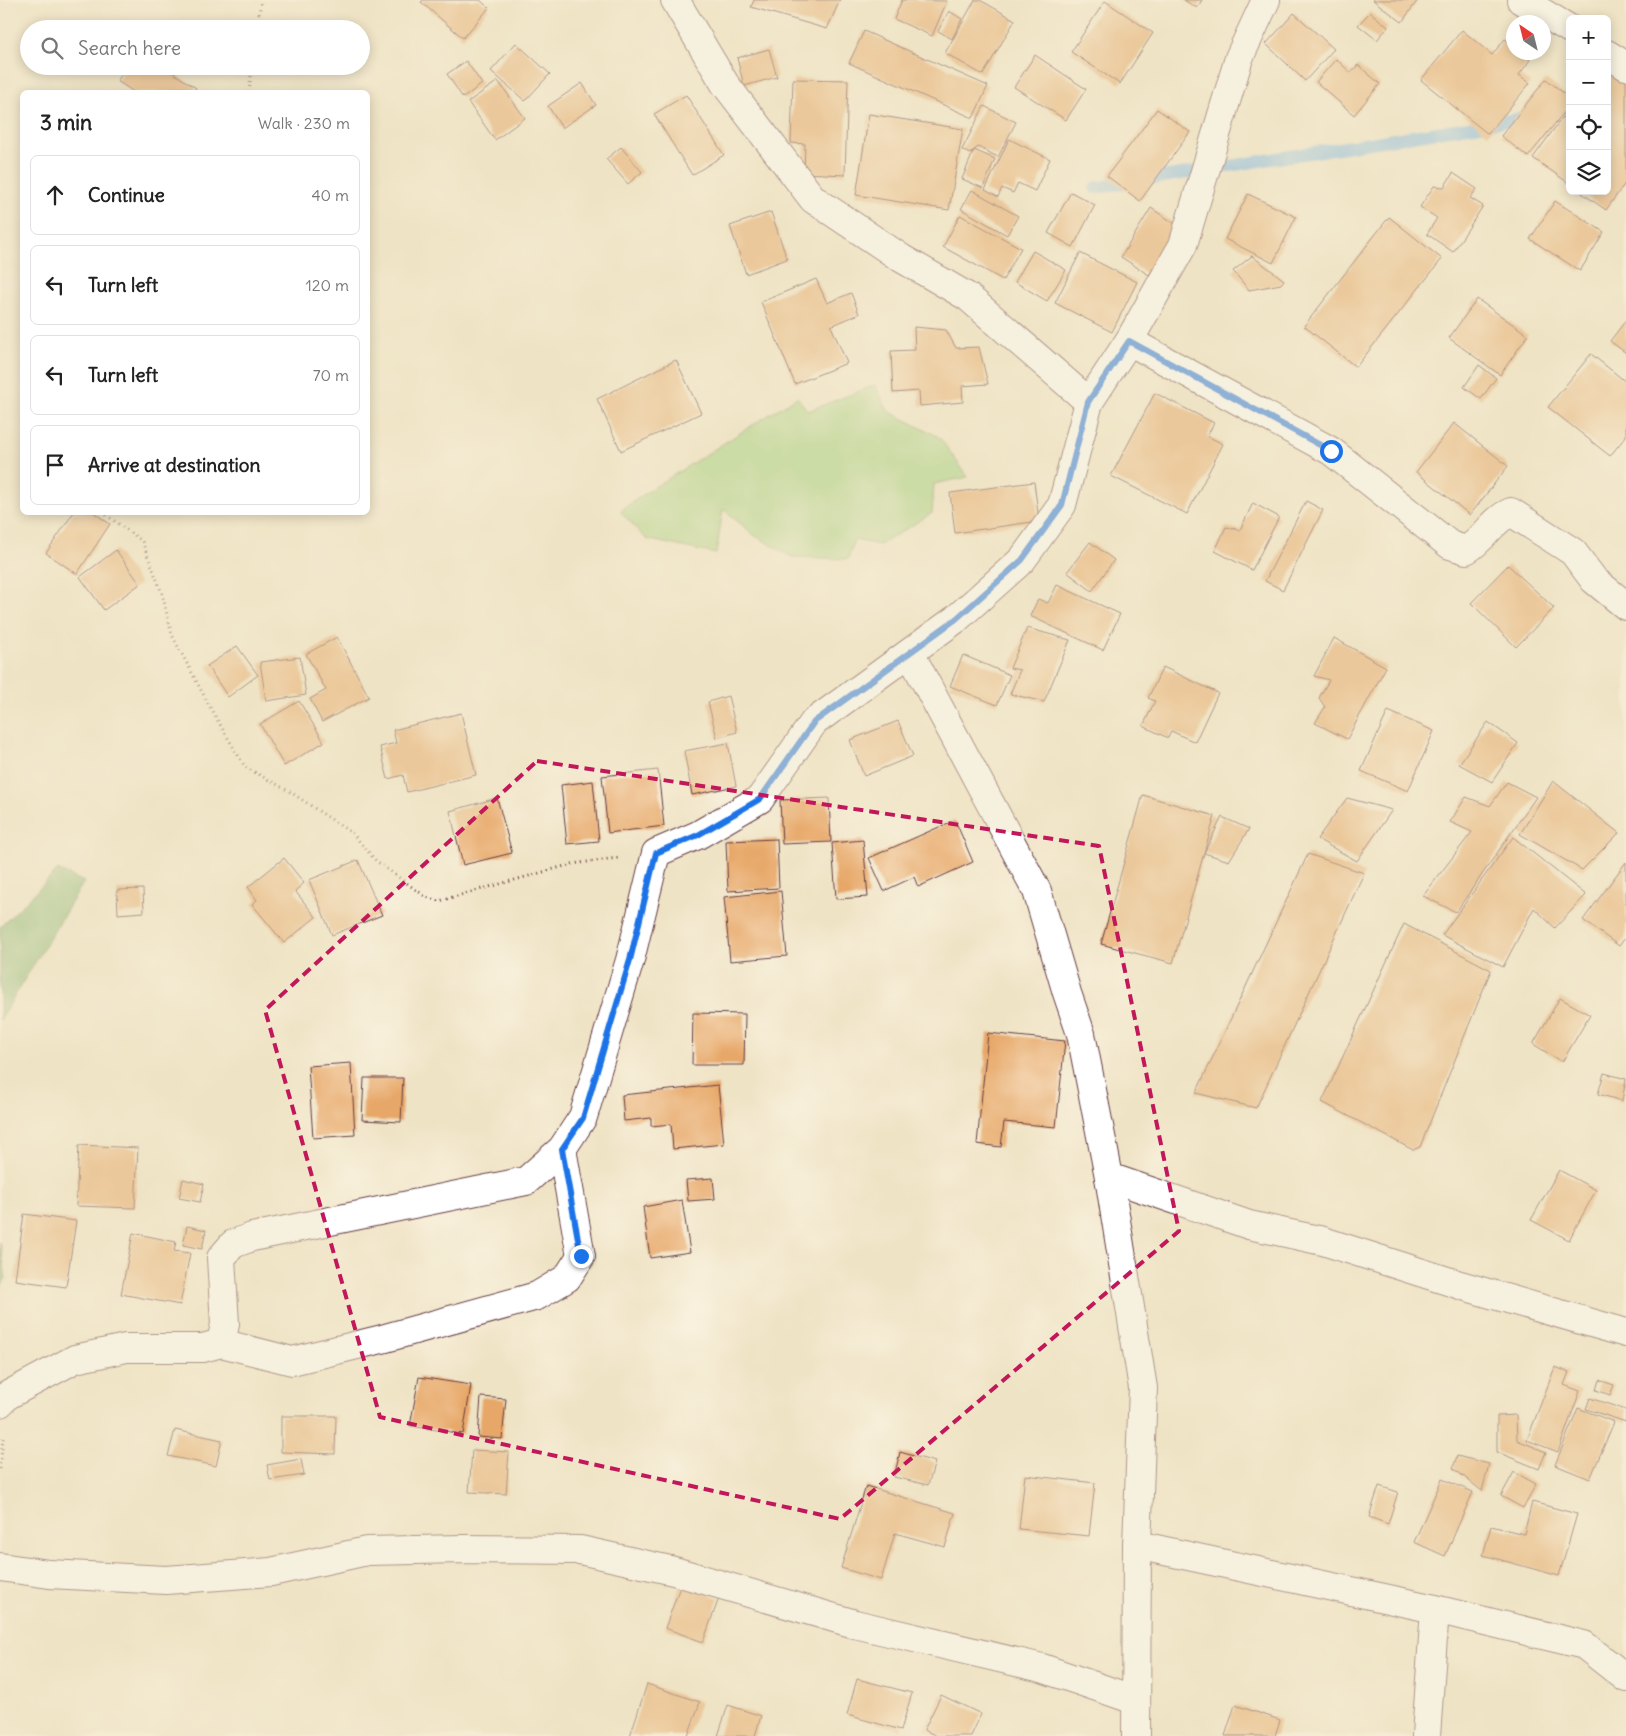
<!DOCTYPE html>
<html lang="en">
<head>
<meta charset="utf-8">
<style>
	:root { --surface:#fff; --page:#f6f6f6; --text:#222; --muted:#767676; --line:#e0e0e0 }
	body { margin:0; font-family:Delius,sans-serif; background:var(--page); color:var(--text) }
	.controls { position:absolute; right:15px; top:15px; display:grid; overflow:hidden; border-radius:8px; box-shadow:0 2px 12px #0003 }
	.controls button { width:45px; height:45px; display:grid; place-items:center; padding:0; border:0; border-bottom:1px solid var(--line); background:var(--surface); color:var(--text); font:25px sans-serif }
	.compass { position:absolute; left:1506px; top:15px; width:45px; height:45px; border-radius:50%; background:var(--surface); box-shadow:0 2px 12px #0003; rotate:325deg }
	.stop { position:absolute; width:15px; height:15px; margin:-11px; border:4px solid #1a73e8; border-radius:50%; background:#fff }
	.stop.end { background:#1a73e8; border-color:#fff; box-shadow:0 1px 5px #0008 }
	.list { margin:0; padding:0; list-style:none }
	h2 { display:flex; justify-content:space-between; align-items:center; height:65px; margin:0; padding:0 20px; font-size:21px }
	h2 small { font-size:16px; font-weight:400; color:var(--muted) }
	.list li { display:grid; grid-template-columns:32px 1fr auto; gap:15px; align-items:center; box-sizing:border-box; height:80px; margin:0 10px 10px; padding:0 10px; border:1px solid var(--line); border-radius:8px }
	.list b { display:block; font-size:19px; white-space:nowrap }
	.list em { font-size:16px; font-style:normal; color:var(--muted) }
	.icon { flex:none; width:28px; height:28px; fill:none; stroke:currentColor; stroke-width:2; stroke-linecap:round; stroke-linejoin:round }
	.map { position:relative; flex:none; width:1626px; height:1736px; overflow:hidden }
	.search { position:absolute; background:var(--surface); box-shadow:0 2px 12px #0003; left:20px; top:20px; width:350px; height:55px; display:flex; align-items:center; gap:12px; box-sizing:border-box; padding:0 18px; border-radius:28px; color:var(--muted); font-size:19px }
	.panel { position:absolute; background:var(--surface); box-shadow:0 2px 12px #0003; left:20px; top:90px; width:350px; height:425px; border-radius:8px }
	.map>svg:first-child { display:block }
</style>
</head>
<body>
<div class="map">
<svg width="1626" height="1736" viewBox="0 0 1626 1736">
	<rect width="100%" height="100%" fill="#fcf5e5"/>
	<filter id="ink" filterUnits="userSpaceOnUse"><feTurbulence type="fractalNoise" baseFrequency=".02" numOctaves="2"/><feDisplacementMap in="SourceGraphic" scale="10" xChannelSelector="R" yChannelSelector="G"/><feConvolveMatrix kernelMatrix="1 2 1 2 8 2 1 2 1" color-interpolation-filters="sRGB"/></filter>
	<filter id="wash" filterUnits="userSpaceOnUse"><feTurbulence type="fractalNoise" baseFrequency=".0096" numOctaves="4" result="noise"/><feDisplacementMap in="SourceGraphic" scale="20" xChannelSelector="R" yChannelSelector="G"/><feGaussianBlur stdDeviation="1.12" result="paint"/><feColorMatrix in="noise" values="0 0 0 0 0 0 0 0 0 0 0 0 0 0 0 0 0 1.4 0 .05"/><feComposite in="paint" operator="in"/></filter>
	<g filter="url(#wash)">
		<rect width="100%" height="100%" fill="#efe3c5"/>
		<path fill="#a2d280" stroke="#767856" d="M 875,385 L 888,411 L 939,437 L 968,477 L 934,484 L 932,513 L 880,545 L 854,540 L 848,559 L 792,557 L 754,535 L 723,509 L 716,554 L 646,539 L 620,511 L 650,490 L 797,397 L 808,411 Z"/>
		<g fill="#81b46e" stroke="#666a4c">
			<path d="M 58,870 L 84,882 L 0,1020 L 0,927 Z"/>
			<path d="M 0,1242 L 6,1278 L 0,1288 Z"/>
		</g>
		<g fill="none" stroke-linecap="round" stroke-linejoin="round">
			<path stroke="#72b2e6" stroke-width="12" d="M 1095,188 L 1529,117"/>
		</g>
		<g id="blocks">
			<g fill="#e7a768">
				<path d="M 423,0 L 480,0 L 489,8 L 463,38 L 421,2 Z"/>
				<path d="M 754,0 L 840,0 L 827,29 L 751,7 Z"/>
				<path d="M 902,0 L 947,1 L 932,36 L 894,19 Z"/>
				<path d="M 975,0 L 980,0 L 1015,20 L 983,75 L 945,53 Z"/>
				<path d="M 1184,0 L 1202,0 L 1197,8 Z"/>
				<path d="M 1373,0 L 1418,0 L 1402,22 Z"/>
				<path d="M 1105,1 L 1153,33 L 1120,84 L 1071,52 Z"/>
				<path d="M 949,11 L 962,19 L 952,39 L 938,31 Z"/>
				<path d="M 1370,12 L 1388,27 L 1377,40 L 1358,25 Z"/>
				<path d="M 1294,13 L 1334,49 L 1305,81 L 1266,44 Z"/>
				<path d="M 1462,30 L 1492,55 L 1505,39 L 1514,46 L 1514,52 L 1521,52 L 1530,60 L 1519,75 L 1530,83 L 1488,134 L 1421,80 Z"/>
				<path d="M 864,31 L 988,86 L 973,118 L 849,63 Z"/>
				<path d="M 516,43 L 550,74 L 525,101 L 491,71 Z"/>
				<path d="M 769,49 L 777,77 L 744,86 L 737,58 Z"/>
				<path d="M 1035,55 L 1086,89 L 1066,120 L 1014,87 Z"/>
				<path d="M 1336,59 L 1351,73 L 1358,65 L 1380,84 L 1354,115 L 1316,82 Z"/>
				<path d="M 466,61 L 482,84 L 463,98 L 447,74 Z"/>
				<path d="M 128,66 L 163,66 L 196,88 L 193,92 L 134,92 L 117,81 Z"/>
				<path d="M 1607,66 L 1626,80 L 1626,182 L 1606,210 L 1579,191 L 1607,191 Z"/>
				<path d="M 793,79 L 848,80 L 845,175 L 804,173 L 805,144 L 791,143 Z"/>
				<path d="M 1546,79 L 1570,98 L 1570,105 L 1528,157 L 1501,136 Z"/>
				<path d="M 498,81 L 525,118 L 495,140 L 468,102 Z"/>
				<path d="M 582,83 L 596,105 L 562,128 L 548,106 Z"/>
				<path d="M 686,95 L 724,155 L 692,175 L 654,114 Z"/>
				<path d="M 984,106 L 1016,122 L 998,157 L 978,147 L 974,150 L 995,159 L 983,188 L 962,179 L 974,150 L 970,154 L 962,150 Z"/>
				<path d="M 1570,107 L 1570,184 L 1533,158 Z"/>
				<path d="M 1157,109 L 1190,132 L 1140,201 L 1107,176 Z"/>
				<path d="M 869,114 L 963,129 L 949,210 L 856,195 Z"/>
				<path d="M 1009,139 L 1050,159 L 1035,191 L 1018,183 L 1013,193 L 1002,188 L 998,197 L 985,190 Z"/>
				<path d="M 621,147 L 642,172 L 628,184 L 606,159 Z"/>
				<path d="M 1453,173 L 1477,189 L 1470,198 L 1483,206 L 1453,252 L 1427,234 L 1437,218 L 1420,207 L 1434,186 L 1444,187 Z"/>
				<path d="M 972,190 L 1018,216 L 1007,235 L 961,209 Z"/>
				<path d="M 1071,192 L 1095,205 L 1073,247 L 1048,233 Z"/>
				<path d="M 1248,194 L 1296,217 L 1273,263 L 1225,239 Z"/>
				<path d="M 1555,201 L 1604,232 L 1580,271 L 1530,239 Z"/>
				<path d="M 1151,208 L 1180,227 L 1149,275 L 1121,257 Z"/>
				<path d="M 771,212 L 787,259 L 746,274 L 730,226 Z"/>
				<path d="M 960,215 L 1021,248 L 1003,280 L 943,247 Z"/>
				<path d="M 1389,217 L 1442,259 L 1356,367 L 1304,326 Z"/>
				<path d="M 1033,251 L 1066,270 L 1047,301 L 1015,282 Z"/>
				<path d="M 1080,253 L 1137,282 L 1112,332 L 1055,303 Z"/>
				<path d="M 1252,256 L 1284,280 L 1281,284 L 1249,290 L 1233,271 Z"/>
				<path d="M 816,279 L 827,303 L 851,293 L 859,314 L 831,326 L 847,363 L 795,384 L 761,302 Z"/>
				<path d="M 1477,299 L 1528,335 L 1500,375 L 1449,338 Z"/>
				<path d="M 1626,320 L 1626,353 L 1610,341 Z"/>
				<path d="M 914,327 L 946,330 L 956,348 L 979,347 L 988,384 L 962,386 L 963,402 L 920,406 L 919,391 L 893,393 L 891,351 L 915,350 Z"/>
				<path d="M 1591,354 L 1626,382 L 1626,436 L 1610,456 L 1548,407 Z"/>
				<path d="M 676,360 L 701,413 L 621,451 L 597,399 Z"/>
				<path d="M 1479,365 L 1496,378 L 1481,399 L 1464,387 Z"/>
				<path d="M 1155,393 L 1214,423 L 1207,436 L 1223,444 L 1187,514 L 1111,476 Z"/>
				<path d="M 1454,423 L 1508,466 L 1470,515 L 1416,472 Z"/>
				<path d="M 1034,482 L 1039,521 L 955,533 L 950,493 Z"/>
				<path d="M 1306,501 L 1323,510 L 1283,590 L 1265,581 Z"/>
				<path d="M 1253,503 L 1279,517 L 1252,570 L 1215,551 L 1226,527 L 1240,530 Z"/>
				<path d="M 74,512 L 93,512 L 110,524 L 77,574 L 46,553 Z"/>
				<path d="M 1090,542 L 1114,560 L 1092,591 L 1067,572 Z"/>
				<path d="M 116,550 L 140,584 L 104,610 L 80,577 Z"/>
				<path d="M 1508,565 L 1554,608 L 1516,647 L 1471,603 Z"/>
				<path d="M 1057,585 L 1120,614 L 1103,650 L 1030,616 L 1038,599 L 1048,603 Z"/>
				<path d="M 1027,628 L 1070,640 L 1044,702 L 1010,694 L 1020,670 L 1010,668 Z"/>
				<path d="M 337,637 L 369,697 L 322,722 L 310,699 L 326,690 L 306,654 Z"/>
				<path d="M 1334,638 L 1386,667 L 1347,739 L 1315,723 L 1325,707 L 1319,698 L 1329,680 L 1314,676 Z"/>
				<path d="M 237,646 L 258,675 L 228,697 L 207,666 Z"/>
				<path d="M 963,655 L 1010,675 L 997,705 L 950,686 Z"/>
				<path d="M 300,657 L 306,695 L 266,701 L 260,662 Z"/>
				<path d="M 1163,667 L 1218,693 L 1195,742 L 1171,731 L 1168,738 L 1143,726 L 1155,701 L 1148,698 Z"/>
				<path d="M 728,696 L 737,732 L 717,738 L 708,702 Z"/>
				<path d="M 299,701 L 324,742 L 284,766 L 260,724 Z"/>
				<path d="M 1388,711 L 1434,731 L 1408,791 L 1361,771 Z"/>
				<path d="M 461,713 L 476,775 L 407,792 L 403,775 L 388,779 L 380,747 L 396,743 L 393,730 Z"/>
				<path d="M 898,721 L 913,756 L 864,776 L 850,740 Z"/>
				<path d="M 1488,722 L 1518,743 L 1492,782 L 1459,764 Z"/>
				<path d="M 728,743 L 736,786 L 692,795 L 684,751 Z"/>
				<path d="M 658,770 L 664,826 L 608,833 L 602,776 Z"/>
				<path d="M 593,781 L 599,841 L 567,844 L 561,785 Z"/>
				<path d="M 1553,781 L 1619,833 L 1582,870 L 1520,834 Z"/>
				<path d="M 1507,782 L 1536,797 L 1456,912 L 1423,896 L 1472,832 L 1450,822 L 1466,797 L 1490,806 Z"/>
				<path d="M 1143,795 L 1215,816 L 1204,853 L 1222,817 L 1249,829 L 1229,861 L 1204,853 L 1173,963 L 1101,944 Z"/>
				<path d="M 497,798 L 512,853 L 463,865 L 450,811 Z"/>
				<path d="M 829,798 L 831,842 L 782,844 L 780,800 Z"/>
				<path d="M 1347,798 L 1392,810 L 1357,861 L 1317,839 Z"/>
				<path d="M 955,820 L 973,862 L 918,887 L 914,877 L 884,891 L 869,858 Z"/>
				<path d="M 1513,837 L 1586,895 L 1555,928 L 1534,908 L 1503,967 L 1442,935 Z"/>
				<path d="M 777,839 L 779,888 L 728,891 L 726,841 Z"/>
				<path d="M 863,840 L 868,897 L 836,899 L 832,843 Z"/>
				<path d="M 1308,854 L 1364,873 L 1256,1108 L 1196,1093 Z"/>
				<path d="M 284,858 L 304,883 L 295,891 L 316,917 L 284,943 L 252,904 L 257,900 L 248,887 Z"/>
				<path d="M 358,860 L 382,915 L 332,935 L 309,880 Z"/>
				<path d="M 1626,862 L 1626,937 L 1619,946 L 1583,920 Z"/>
				<path d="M 143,889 L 144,912 L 118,914 L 117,890 Z"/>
				<path d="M 781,891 L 787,956 L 730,961 L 724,897 Z"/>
				<path d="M 1404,924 L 1491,970 L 1420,1147 L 1413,1150 L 1322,1102 Z"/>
				<path d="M 1560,998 L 1590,1015 L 1562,1062 L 1533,1044 Z"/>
				<path d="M 693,1013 L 745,1014 L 744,1065 L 692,1065 Z"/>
				<path d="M 988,1033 L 1065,1041 L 1056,1127 L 1004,1122 L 1001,1147 L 977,1144 Z"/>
				<path d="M 351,1063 L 355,1135 L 313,1138 L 308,1066 Z"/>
				<path d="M 1604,1073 L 1626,1079 L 1622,1101 L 1598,1094 Z"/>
				<path d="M 364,1078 L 403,1078 L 401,1122 L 362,1120 Z"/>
				<path d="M 718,1085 L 724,1144 L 673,1149 L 671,1124 L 651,1126 L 651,1118 L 624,1121 L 622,1095 Z"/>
				<path d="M 79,1145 L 138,1148 L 135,1208 L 76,1206 Z"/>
				<path d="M 1559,1170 L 1596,1190 L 1569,1240 L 1531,1220 Z"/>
				<path d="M 713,1178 L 715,1199 L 688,1201 L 686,1180 Z"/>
				<path d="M 183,1179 L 204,1184 L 200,1202 L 179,1198 Z"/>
				<path d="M 682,1200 L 690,1252 L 650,1258 L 643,1207 Z"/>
				<path d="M 24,1214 L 76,1221 L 66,1287 L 15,1280 Z"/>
				<path d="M 187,1226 L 206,1230 L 202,1249 L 183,1245 Z"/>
				<path d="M 133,1233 L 176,1242 L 174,1251 L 190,1253 L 180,1305 L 121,1294 Z"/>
				<path d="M 1555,1367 L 1569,1372 L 1564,1385 L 1580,1391 L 1558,1452 L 1527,1440 Z"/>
				<path d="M 419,1377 L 471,1385 L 463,1434 L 410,1426 Z"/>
				<path d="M 1599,1380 L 1614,1385 L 1610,1395 L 1596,1390 Z"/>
				<path d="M 481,1397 L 506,1399 L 502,1439 L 478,1437 Z"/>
				<path d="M 1590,1398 L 1626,1410 L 1626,1422 L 1586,1409 Z"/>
				<path d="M 1578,1408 L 1614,1422 L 1590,1479 L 1555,1465 Z"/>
				<path d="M 1516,1415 L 1517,1440 L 1546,1452 L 1539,1469 L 1497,1452 L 1497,1416 Z"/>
				<path d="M 281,1416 L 336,1416 L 335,1454 L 281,1452 Z"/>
				<path d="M 175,1430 L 222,1440 L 216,1466 L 168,1456 Z"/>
				<path d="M 472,1450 L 509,1452 L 506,1494 L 469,1492 Z"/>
				<path d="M 900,1452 L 935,1462 L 928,1485 L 894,1477 Z"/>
				<path d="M 1457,1456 L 1489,1464 L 1482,1491 L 1453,1468 Z"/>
				<path d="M 301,1459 L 304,1475 L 270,1480 L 267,1465 Z"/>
				<path d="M 1514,1472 L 1536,1484 L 1523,1508 L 1501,1496 Z"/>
				<path d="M 1025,1475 L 1095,1483 L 1089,1536 L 1019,1529 Z"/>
				<path d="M 1442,1479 L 1473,1492 L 1445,1556 L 1414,1542 Z"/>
				<path d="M 866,1486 L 955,1513 L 945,1547 L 895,1533 L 881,1580 L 841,1568 Z"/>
				<path d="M 1379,1486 L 1398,1492 L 1388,1524 L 1369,1517 Z"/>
				<path d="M 1532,1502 L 1577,1514 L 1559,1576 L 1483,1555 L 1491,1526 L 1524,1534 Z"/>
				<path d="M 681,1584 L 719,1598 L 703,1642 L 665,1628 Z"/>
				<path d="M 857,1679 L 912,1693 L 901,1730 L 847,1715 Z"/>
				<path d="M 647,1684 L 700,1702 L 688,1736 L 630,1736 Z"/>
				<path d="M 941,1695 L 981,1714 L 971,1736 L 937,1736 L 924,1730 Z"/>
				<path d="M 728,1705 L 761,1716 L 755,1736 L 718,1736 Z"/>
				<path d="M 1235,1705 L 1280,1720 L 1275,1736 L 1225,1736 Z"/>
			</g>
		</g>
	</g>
	<g filter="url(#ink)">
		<use href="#blocks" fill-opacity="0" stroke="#633c42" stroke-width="1"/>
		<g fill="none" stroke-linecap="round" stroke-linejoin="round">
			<g stroke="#633c42" stroke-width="30">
				<g id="minor">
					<path d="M 1521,0 L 1570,29"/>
					<path d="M 1607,54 L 1626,66"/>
					<path d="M 1129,341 L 1183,245 L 1239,58 L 1266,0"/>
					<path d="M 1089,402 L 1129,341 L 1331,451 L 1450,545 L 1466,550 C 1484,540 1492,520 1511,512 L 1573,552 L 1594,580 L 1626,606"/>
					<path d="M 910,653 L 1037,891 L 1067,993 L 1081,1034 L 1109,1177 L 1143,1388 L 1137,1545 L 1136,1736"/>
					<path d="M 1109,1177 L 1249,1225 L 1323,1241 L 1460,1285 L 1626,1333"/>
					<path d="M 221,1343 L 292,1361 L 382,1339 L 537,1296 L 567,1278 L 581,1256 L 562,1149"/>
					<path d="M 0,1403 L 8,1395 L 75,1359 L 126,1348 L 203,1348 L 221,1343 L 225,1324 L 221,1258 L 233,1244 L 252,1237 L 526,1181 L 562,1149 L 583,1117 L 630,960 L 656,853 L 698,835 L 760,799 L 814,722 L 956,619 L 1022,560 L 1062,505 L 1089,402 L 968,297 L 901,258 L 813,199 L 725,84 L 675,0"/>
					<path d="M 1137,1545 L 1435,1609 L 1584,1645 L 1626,1678"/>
					<path d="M 0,1567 L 49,1574 L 166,1580 L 271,1572 L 367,1551 L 463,1549 L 580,1550 L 674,1571 L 855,1624 L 1042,1668 L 1135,1700"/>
					<path d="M 1426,1736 L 1435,1609"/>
				</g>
			</g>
			<g stroke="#633c42" stroke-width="3" stroke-dasharray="1 4" stroke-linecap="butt">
				<path d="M 257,29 L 261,0"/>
				<path d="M 249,92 L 252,66"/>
				<path d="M 102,512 L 142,541 L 162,593 L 172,635 L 211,709 L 245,767 L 289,791 L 353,834 L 376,861 L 426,897 L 439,901 L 572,864 L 618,858"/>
				<path d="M 0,1469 L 3,1438"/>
			</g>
			<use href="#minor" stroke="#fff" stroke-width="28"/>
		</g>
	</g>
	<g fill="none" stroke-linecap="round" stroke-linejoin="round" filter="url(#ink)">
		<path stroke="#1a73e8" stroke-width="6" d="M 581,1256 L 562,1149 L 583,1118 L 630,960 L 656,853 L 698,835 L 760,799 L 814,722 L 956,619 L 1022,560 L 1062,505 L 1088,402 L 1129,341 L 1331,451"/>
	</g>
	<path d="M0 0H1626V1736H0ZM 537,761 L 1099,846 L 1179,1231 L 840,1519 L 380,1417 L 265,1010 Z" fill="#efe3c5" fill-opacity=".55" fill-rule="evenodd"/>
	<path fill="none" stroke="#c2185b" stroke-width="4" stroke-dasharray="10 6" stroke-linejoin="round" d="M 537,761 L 1099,846 L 1179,1231 L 840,1519 L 380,1417 L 265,1010 Z"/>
</svg>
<div class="controls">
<button>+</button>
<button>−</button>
<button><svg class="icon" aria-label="locate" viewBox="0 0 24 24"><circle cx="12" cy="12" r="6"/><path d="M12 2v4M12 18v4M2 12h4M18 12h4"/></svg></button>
<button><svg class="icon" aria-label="layers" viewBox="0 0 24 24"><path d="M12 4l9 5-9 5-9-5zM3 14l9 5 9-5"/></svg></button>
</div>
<svg class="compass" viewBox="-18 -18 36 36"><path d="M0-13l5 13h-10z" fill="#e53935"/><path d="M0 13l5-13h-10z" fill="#767676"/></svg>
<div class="stop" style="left:1331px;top:451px"></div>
<div class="stop end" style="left:581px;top:1256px"></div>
<div class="search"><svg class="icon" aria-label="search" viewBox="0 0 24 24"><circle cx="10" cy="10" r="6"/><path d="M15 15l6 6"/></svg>Search here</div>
<section class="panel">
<h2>3 min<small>Walk · 230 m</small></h2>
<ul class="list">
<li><svg class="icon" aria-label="ahead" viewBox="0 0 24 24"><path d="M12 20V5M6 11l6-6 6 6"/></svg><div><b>Continue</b></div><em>40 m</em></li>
<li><svg class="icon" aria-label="left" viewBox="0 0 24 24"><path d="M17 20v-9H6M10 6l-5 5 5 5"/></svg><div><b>Turn left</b></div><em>120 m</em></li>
<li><svg class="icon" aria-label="left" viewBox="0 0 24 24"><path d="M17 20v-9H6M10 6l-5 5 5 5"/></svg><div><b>Turn left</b></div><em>70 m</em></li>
<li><svg class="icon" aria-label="arrive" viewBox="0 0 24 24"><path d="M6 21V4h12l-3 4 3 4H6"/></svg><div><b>Arrive at destination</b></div></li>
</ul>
</section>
</div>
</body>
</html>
